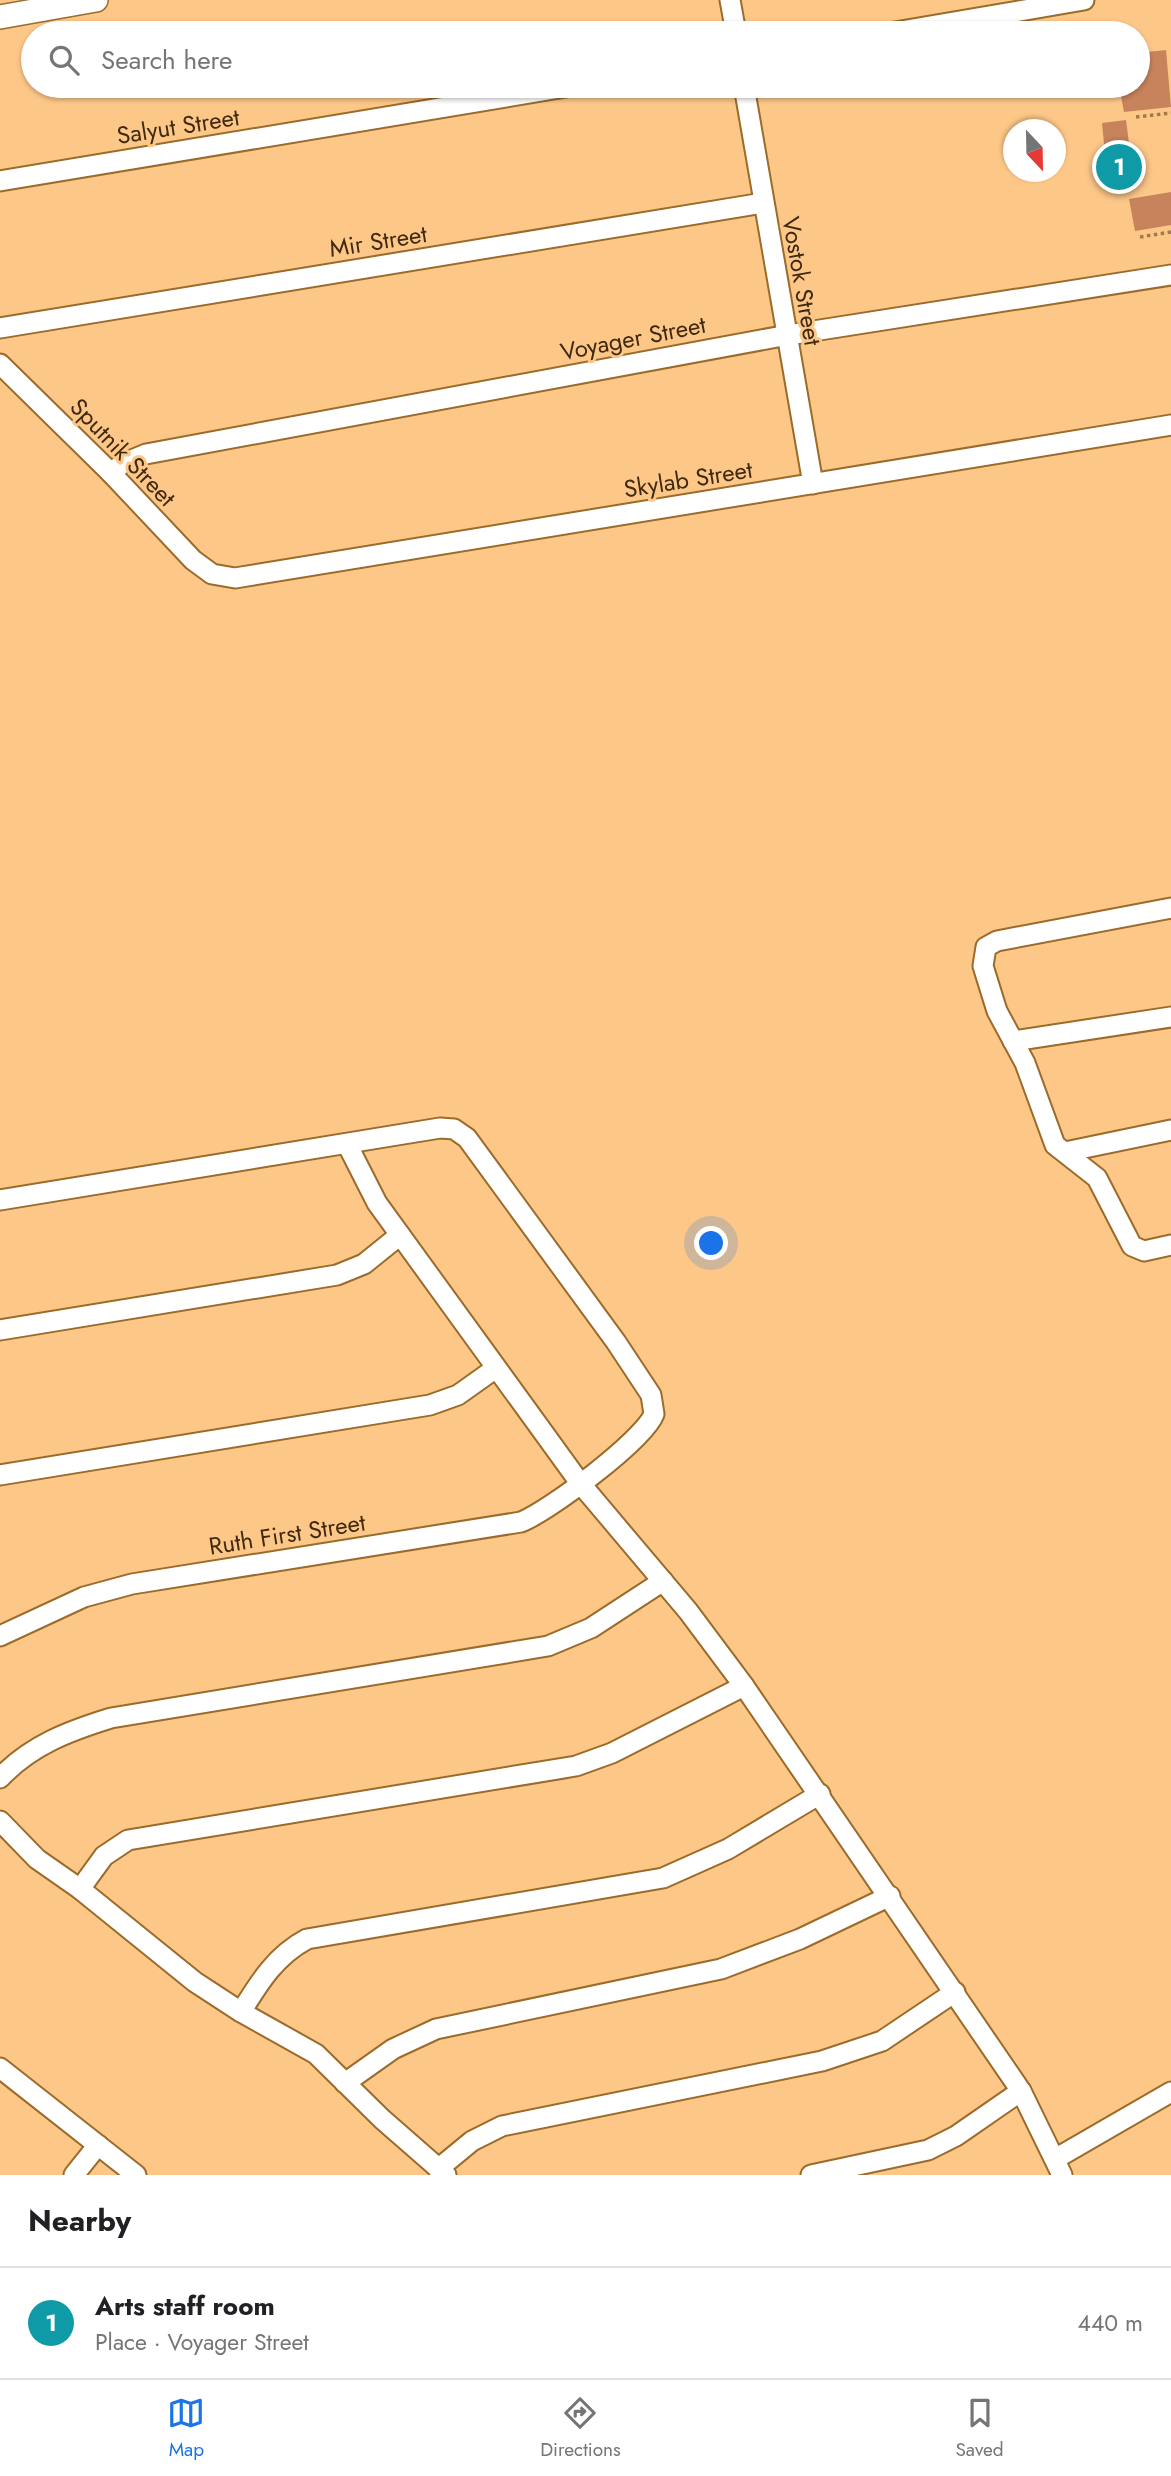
<!DOCTYPE html>
<html lang="en">
<head>
<meta charset="utf-8">
<style>
	:root { --surface:#fff; --page:#f6f6f6; --text:#202124; --muted:#757577; --line:#e0e0e0; --accent:#1a73e8 }
	body { margin:0; font-family:Jost,sans-serif; background:var(--page); color:var(--text) }
	.compass { position:absolute; left:1003px; top:119px; width:63px; height:63px; border-radius:50%; background:var(--surface); box-shadow:0 2px 5px #0004; rotate:158deg }
	.you { position:absolute; left:712px; top:1244px; width:24px; height:24px; margin:-18px; border:5px solid #fff; border-radius:50%; background:#1a73e8; box-shadow:0 0 0 10px #1a73e833 }
	.badge { display:grid; place-items:center; width:46px; height:46px; border-radius:50%; background:var(--accent); color:#fff; font-size:23px; font-weight:700 }
	.pin { position:absolute; translate:-50% -50%; border:4px solid #fff; box-shadow:0 2px 7px #0006 }
	.list { margin:0; padding:0; list-style:none }
	h2 { display:flex; justify-content:space-between; align-items:center; height:91px; margin:0; padding:0 28px; font-size:30px }
	h2 small { font-size:23px; font-weight:400; color:var(--muted) }
	.list li { display:grid; grid-template-columns:46px 1fr auto; gap:21px; align-items:center; box-sizing:border-box; height:112px; padding:0 28px; border-top:2px solid var(--line) }
	.list b { display:block; font-size:26px; white-space:nowrap }
	.list p { margin:0; font-size:23px; white-space:nowrap; color:var(--muted) }
	.list em { font-size:23px; font-style:normal; color:var(--muted) }
	.icon { flex:none; width:38px; height:38px; fill:none; stroke:currentColor; stroke-width:2; stroke-linecap:round; stroke-linejoin:round }
	.map { position:relative; flex:none; width:1171px; height:2175px; overflow:hidden }
	.search { position:absolute; background:var(--surface); box-shadow:0 2px 5px #0004; left:21px; right:21px; top:21px; height:77px; display:flex; align-items:center; gap:18px; box-sizing:border-box; padding:0 24px; border-radius:38px; color:var(--muted); font-size:26px }
	.sheet { height:203px; background:var(--surface) }
	nav { display:flex; justify-content:space-around; align-items:center; box-sizing:border-box; height:98px; border-top:2px solid var(--line); background:var(--surface); font-size:19px; color:var(--muted) }
	nav a { display:grid; justify-items:center; gap:4px }
	nav .on { color:var(--accent) }
	.map>svg:first-child { display:block }
</style>
</head>
<body>
<div class="map">
<svg width="1171" height="2175" viewBox="0 0 1171 2175">
	<rect width="100%" height="100%" fill="#fdc788"/>
	<g fill="#c7835b">
		<path d="M 1166,50 L 1171,107 L 1124,112 L 1120,91 L 1138,89 L 1138,53 Z"/>
		<path d="M 1126,120 L 1134,182 L 1108,185 L 1102,123 Z"/>
		<path d="M 1171,192 L 1171,225 L 1135,231 L 1129,199 Z"/>
	</g>
	<g fill="none" stroke-linecap="round" stroke-linejoin="round">
		<g stroke="#9b6b2b" stroke-width="23">
			<g id="minor">
				<path d="M 730,0 L 736,33"/>
				<path d="M 889,33 L 1084,0"/>
				<path d="M 744,86 L 813,484"/>
				<path d="M 0,181 L 572,86"/>
				<path d="M 0,328 L 763,203"/>
				<path d="M 0,364 L 111,473 L 193,560 L 212,574 L 235,578 L 1171,425"/>
				<path d="M 111,473 L 122,464 L 146,454 L 788,335 L 1171,275"/>
				<path d="M 1171,908 L 997,941 L 986,947 L 983,966 L 997,1011 L 1025,1063 L 1055,1145 L 1097,1178 L 1132,1246 L 1144,1251 L 1171,1245"/>
				<path d="M 1013,1041 L 1171,1017"/>
				<path d="M 347,1144 L 377,1203 L 580,1483 L 688,1611 L 744,1686 L 1021,2091 L 1062,2175"/>
				<path d="M 1065,1152 L 1171,1130"/>
				<path d="M 0,1200 L 440,1128 L 454,1129 L 467,1138 L 616,1342 L 651,1395 L 654,1414 C 644,1440 549,1511 521,1522 L 132,1584 L 84,1597 L 0,1636"/>
				<path d="M 0,1330 L 337,1275 L 364,1264 L 400,1235"/>
				<path d="M 0,1475 L 430,1405 L 458,1395 L 496,1368"/>
				<path d="M 0,1778 C 31,1745 69,1731 111,1718 L 548,1646 L 591,1628 L 663,1581"/>
				<path d="M 0,1821 L 37,1859 L 80,1889 L 195,1982 L 241,2012 L 316,2054 L 382,2119 L 446,2175"/>
				<path d="M 80,1889 L 104,1856 L 128,1840 L 576,1766 L 612,1753 L 744,1686"/>
				<path d="M 241,2012 C 259,1983 275,1956 307,1939 L 663,1878 L 728,1849 L 820,1794"/>
				<path d="M 0,2068 L 136,2175"/>
				<path d="M 345,2083 L 393,2049 L 436,2029 L 721,1969 L 800,1939 L 890,1896"/>
				<path d="M 1055,2159 L 1171,2092"/>
				<path d="M 438,2169 L 472,2141 L 502,2126 L 822,2061 L 882,2041 L 955,1992"/>
				<path d="M 74,2175 L 98,2145"/>
				<path d="M 811,2175 L 928,2150 L 956,2136 L 1021,2091"/>
			</g>
		</g>
		<g stroke="#9b6b2b" stroke-width="26">
			<path id="tertiary" d="M 0,17 L 96,0"/>
		</g>
		<g stroke="#a17b4e" stroke-width="3.5" stroke-dasharray="3.5 3.5" stroke-linecap="butt">
			<path d="M 1136,117 L 1171,113"/>
			<path d="M 1140,237 L 1171,232"/>
		</g>
		<use href="#minor" stroke="#fff" stroke-width="19"/>
		<use href="#tertiary" stroke="#fff" stroke-width="23"/>
	</g>
	<g text-anchor="middle" dominant-baseline="central" stroke-width="6" stroke-linejoin="round" paint-order="stroke">
		<g font-size="24" fill="#3f2a10" stroke="#fdc788">
			<text transform="translate(178 126) rotate(-9)">Salyut Street</text>
			<text transform="translate(378 241) rotate(-9)">Mir Street</text>
			<text transform="translate(802 281) rotate(80)">Vostok Street</text>
			<text transform="translate(633 338) rotate(-11)">Voyager Street</text>
			<text transform="translate(123 452) rotate(46)">Sputnik Street</text>
			<text transform="translate(688 479) rotate(-9)">Skylab Street</text>
			<text transform="translate(287 1534) rotate(-9)">Ruth First Street</text>
		</g>
	</g>
</svg>
<svg class="compass" viewBox="-18 -18 36 36"><path d="M0-13l5 13h-10z" fill="#e53935"/><path d="M0 13l5-13h-10z" fill="#757577"/></svg>
<div class="you"></div>
<div class="pin badge" style="left:1119px;top:167px;background:#0f9aa8">1</div>
<div class="search"><svg class="icon" aria-label="search" viewBox="0 0 24 24"><circle cx="10" cy="10" r="6"/><path d="M15 15l6 6"/></svg>Search here</div>
</div>
<section class="sheet">
<h2>Nearby<small></small></h2>
<ul class="list">
<li><span class="badge" style="background:#0f9aa8">1</span><div><b>Arts staff room</b><p>Place · Voyager Street</p></div><em>440 m</em></li>
</ul>
</section>
<nav>
<a class="on"><svg class="icon" aria-label="map" viewBox="0 0 24 24"><path d="M3 6l6-2 6 2 6-2v14l-6 2-6-2-6 2zM9 4v14M15 6v14"/></svg>Map</a>
<a><svg class="icon" aria-label="directions" viewBox="0 0 24 24"><path d="M12 3l9 9-9 9-9-9zM9 14v-3h6M13 9l2 2-2 2"/></svg>Directions</a>
<a><svg class="icon" aria-label="saved" viewBox="0 0 24 24"><path d="M7 4h10v16l-5-4-5 4z"/></svg>Saved</a>
</nav>
</body>
</html>
